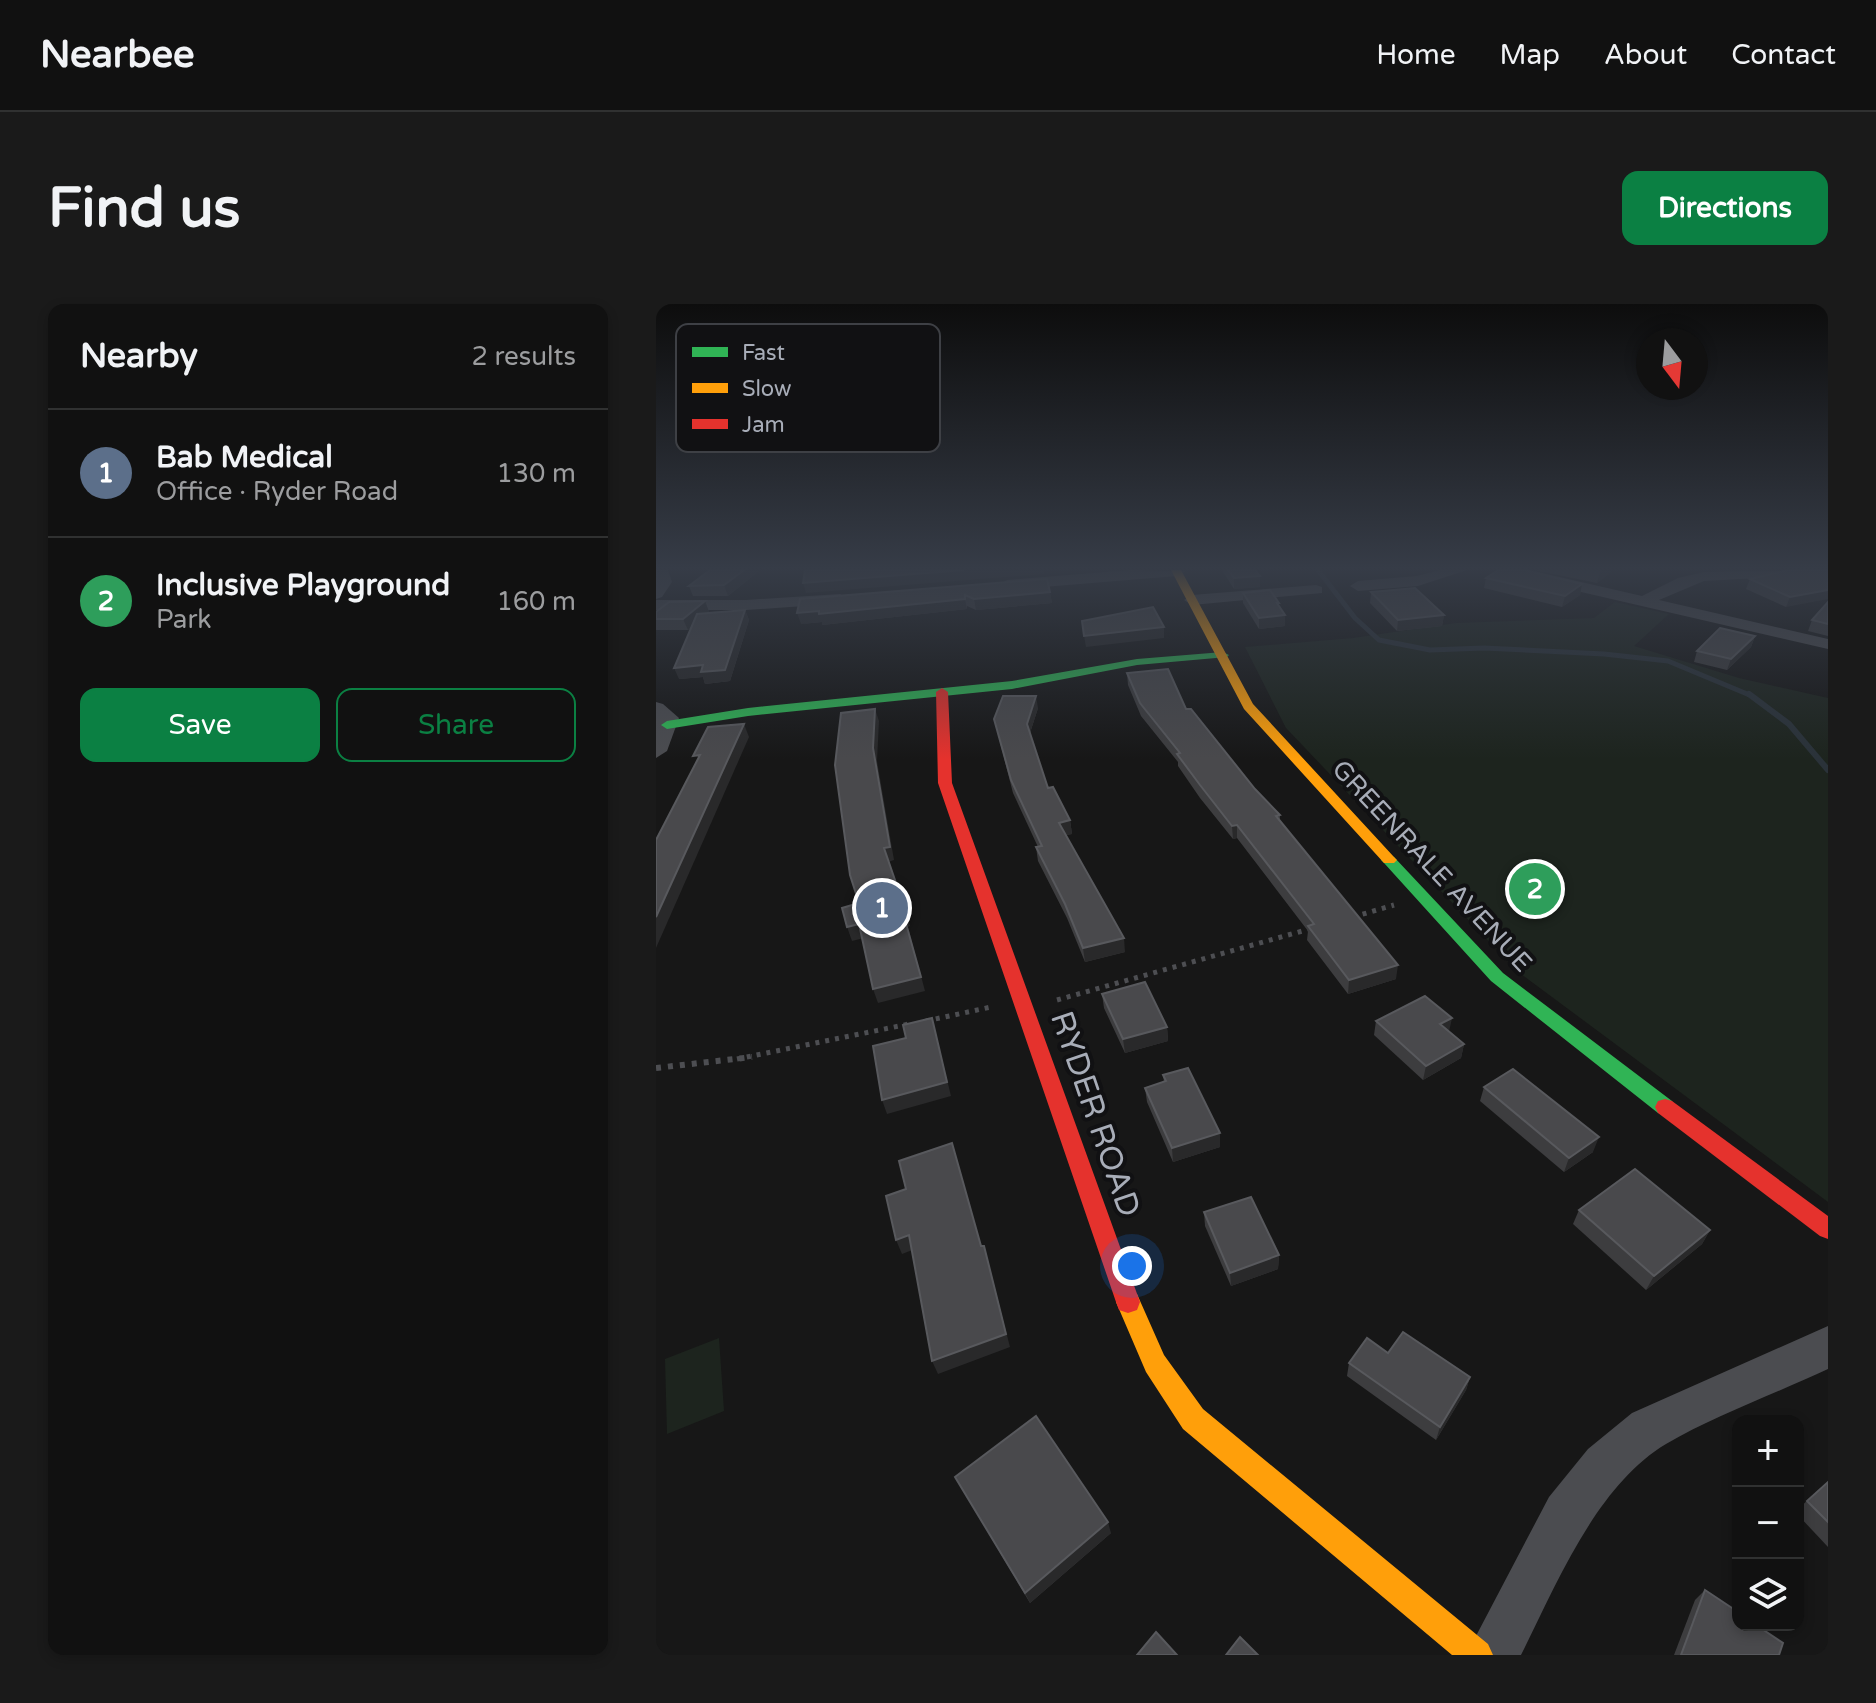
<!DOCTYPE html>
<html lang="en">
<head>
<meta charset="utf-8">
<style>
	:root { --surface:#111; --page:#1a1a1a; --text:#f1f3f6; --muted:#9c9d9f; --line:#303131; --accent:#0b8043 }
	body { margin:0; font-family:"Varela Round",sans-serif; background:var(--page); color:var(--text) }
	.controls { position:absolute; right:24px; bottom:24px; display:grid; overflow:hidden; border-radius:16px; box-shadow:0 4px 12px #0003 }
	.controls button { width:72px; height:72px; display:grid; place-items:center; padding:0; border:0; border-bottom:2px solid var(--line); background:var(--surface); color:var(--text); font:40px sans-serif }
	.compass { position:absolute; left:980px; top:24px; width:72px; height:72px; border-radius:50%; background:var(--surface); box-shadow:0 4px 12px #0003; rotate:164deg }
	.you { position:absolute; left:476px; top:962px; width:28px; height:28px; margin:-20px; border:6px solid #fff; border-radius:50%; background:#1a73e8; box-shadow:0 0 0 12px #1a73e833 }
	.badge { display:grid; place-items:center; width:52px; height:52px; border-radius:50%; background:var(--accent); color:#fff; font-size:26px; font-weight:700 }
	.pin { position:absolute; translate:-50% -50%; border:4px solid #fff; box-shadow:0 2px 8px #0006 }
	.list { margin:0; padding:0; list-style:none }
	h2 { display:flex; justify-content:space-between; align-items:center; height:104px; margin:0; padding:0 32px; font-size:34px }
	h2 small { font-size:26px; font-weight:400; color:var(--muted) }
	.list li { display:grid; grid-template-columns:52px 1fr auto; gap:24px; align-items:center; box-sizing:border-box; height:128px; padding:0 32px; border-top:2px solid var(--line) }
	.list b { display:block; font-size:30px; white-space:nowrap }
	.list p { margin:0; font-size:26px; white-space:nowrap; color:var(--muted) }
	.list em { font-size:26px; font-style:normal; color:var(--muted) }
	.actions { display:flex; gap:16px; padding:24px 32px }
	.actions a { flex:1; padding:18px 0; border:2px solid var(--accent); border-radius:16px; text-align:center; font-size:28px; color:var(--accent) }
	.actions .main { background:var(--accent); color:#fff }
	.icon { flex:none; width:44px; height:44px; fill:none; stroke:currentColor; stroke-width:2; stroke-linecap:round; stroke-linejoin:round }
	.map { position:relative; flex:none; width:1172px; height:1351px; overflow:hidden; border-radius:16px }
	header { display:flex; align-items:center; gap:48px; box-sizing:border-box; height:112px; padding:0 40px; background:var(--surface); border-bottom:2px solid var(--line) }
	header strong { font-size:38px }
	nav { display:flex; gap:44px; margin-inline-start:auto; font-size:28px }
	.intro { display:flex; align-items:center; justify-content:space-between; box-sizing:border-box; height:192px; padding:0 48px }
	h1 { margin:0; font-size:56px }
	.button { padding:20px 36px; border-radius:16px; background:var(--accent); color:#fff; font-size:28px; font-weight:700 }
	main { display:flex; gap:48px; padding:0 48px }
	aside { flex:1; background:var(--surface); border-radius:16px; box-shadow:0 4px 12px #0003 }
	.map>svg:first-child { display:block }
</style>
</head>
<body>
<header>
<strong>Nearbee</strong>
<nav><a>Home</a><a>Map</a><a>About</a><a>Contact</a></nav>
</header>
<div class="intro"><h1>Find us</h1><a class="button">Directions</a></div>
<main>
<aside>
<h2>Nearby<small>2 results</small></h2>
<ul class="list">
<li><span class="badge" style="background:#5c6f8a">1</span><div><b>Bab Medical</b><p>Office · Ryder Road</p></div><em>130 m</em></li>
<li><span class="badge" style="background:#2e9e5b">2</span><div><b>Inclusive Playground</b><p>Park</p></div><em>160 m</em></li>
</ul>
<div class="actions"><a class="main">Save</a><a>Share</a></div>
</aside>
<div class="map">
<svg width="1172" height="1351" viewBox="0 0 1172 1351">
	<rect width="100%" height="100%" fill="#171717"/>
	<g fill="#1d241e">
		<path d="M 959,298 L 1013,310 L 978,342 L 1083,374 L 1172,394 L 1172,898 L 861,667 L 630,424 L 589,343 L 697,334 L 800,319 L 938,314 Z"/>
		<path d="M 63,1034 L 68,1107 L 11,1130 L 9,1055 Z"/>
	</g>
	<g fill="none" stroke-linecap="round" stroke-linejoin="round">
		<path stroke="#2a3239" stroke-width="5" d="M 662,266 L 699,314 L 723,336 L 774,346 L 828,344 L 948,350 L 1012,357 L 1096,392"/>
		<path stroke="#2a3239" stroke-width="6" d="M 1093,390 L 1133,420 L 1172,466"/>
		<g stroke="#4d4e52" stroke-width="5" stroke-dasharray="4 6" stroke-linecap="butt">
			<path d="M 697,613 L 738,601"/>
			<path d="M 401,696 L 657,624"/>
			<path d="M 270,717 L 335,703"/>
			<path d="M 81,755 L 253,720"/>
		</g>
		<path stroke="#4d4e52" stroke-width="6" stroke-dasharray="5 7" stroke-linecap="butt" d="M 0,764 L 96,753"/>
		<g fill="#4b4c50" fill-rule="evenodd">
			<path d="M 0,266 L 12,266 L 16,278 L 6,293 L 0,295 Z"/>
			<path d="M 474,266 L 529,267 L 521,272 L 351,286 L 343,281 L 351,276 Z"/>
			<path d="M 784,266 L 811,266 L 762,282 L 702,287 L 694,282 L 702,277 L 761,272 Z"/>
			<path d="M 844,266 L 873,266 L 986,292 L 1022,274 L 1048,268 L 1166,266 L 1158,271 L 1048,277 L 1003,296 L 1172,335 L 1172,345 L 852,271 Z"/>
			<path d="M 660,281 L 666,283 L 666,289 L 536,301 L 528,296 L 536,291 Z"/>
			<path d="M 184,290 L 192,295 L 190,299 L 90,306 L 0,306 L 0,296 L 90,296 Z"/>
			<path d="M 0,398 L 7,400 L 23,414 L 11,447 L 0,454 Z"/>
			<path d="M 1172,1022 L 1172,1065 C 1121,1089 1058,1112 1010,1140 C 940,1182 900,1281 865,1351 L 810,1351 L 893,1193 L 932,1145 L 976,1109 Z"/>
		</g>
		<g fill="#30b455" fill-rule="evenodd">
			<path d="M 567,348 L 573,351 L 571,353 L 481,361 L 356,385 L 92,412 L 11,425 L 5,421 L 11,417 L 92,404 L 356,377 L 481,355 Z"/>
			<path d="M 733,551 L 738,553 L 847,669 L 1016,797 L 1019,803 L 1016,809 L 1009,811 L 1002,809 L 835,677 L 728,559 L 725,556 L 728,553 Z"/>
		</g>
		<g fill="#ff9f0a" fill-rule="evenodd">
			<path d="M 515,266 L 525,266 L 597,400 L 738,553 L 741,556 L 738,559 L 728,559 L 588,405 Z"/>
			<path d="M 472,987 L 481,990 L 508,1051 L 547,1105 L 832,1340 L 837,1351 L 796,1351 L 527,1125 L 490,1068 L 460,998 L 463,990 Z"/>
		</g>
		<g fill="#e5322d" fill-rule="evenodd">
			<path d="M 286,384 L 292,388 L 296,479 L 484,998 L 481,1006 L 472,1009 L 463,1006 L 460,998 L 282,479 L 280,388 Z"/>
			<path d="M 1009,795 L 1016,797 L 1172,912 L 1172,935 L 1164,932 L 1002,809 L 999,803 L 1002,797 Z"/>
		</g>
	</g>
	<g fill="#3d3d3f">
		<path d="M 104,266 L 72,292 L 37,292 L 33,282 Z"/>
		<path d="M 566,266 L 599,266 L 604,272 L 604,283 L 578,285 Z"/>
		<path d="M 878,266 L 955,266 L 954,269 L 941,279 Z"/>
		<path d="M 1172,266 L 1130,303 L 1090,285 L 1094,275 Z"/>
		<path d="M 830,274 L 926,280 L 924,291 L 906,303 L 828,284 Z"/>
		<path d="M 391,275 L 396,299 L 320,306 L 311,302 L 311,305 L 166,321 L 166,318 L 145,320 Z"/>
		<path d="M 715,288 L 788,311 L 786,322 L 741,327 L 714,299 Z"/>
		<path d="M 587,289 L 623,303 L 629,311 L 629,322 L 603,325 L 587,299 Z"/>
		<path d="M 49,297 L 53,308 L 89,306 L 93,316 L 74,377 L 49,380 L 47,373 L 23,375 L 35,324 L 32,326 L 0,326 L 0,308 Z"/>
		<path d="M 1172,298 L 1172,332 L 1152,327 L 1156,316 Z"/>
		<path d="M 1099,332 L 1095,343 L 1071,366 L 1038,358 L 1041,347 Z"/>
		<path d="M 471,369 L 530,405 L 599,485 L 624,511 L 624,516 L 740,675 L 692,690 L 651,636 L 652,627 L 581,534 L 577,535 L 544,494 L 522,462 L 522,458 L 485,412 L 472,381 Z"/>
		<path d="M 382,404 L 374,429 L 392,484 L 414,516 L 416,530 L 410,531 L 469,648 L 429,658 L 411,614 L 382,557 L 380,543 L 382,543 L 357,489 L 338,415 Z"/>
		<path d="M 446,690 L 511,723 L 512,737 L 469,749 L 448,704 Z"/>
		<path d="M 720,717 L 793,727 L 808,740 L 805,754 L 767,776 L 718,731 Z"/>
		<path d="M 507,771 L 564,843 L 517,858 L 491,798 L 489,784 L 508,778 Z"/>
		<path d="M 828,783 L 937,848 L 908,868 L 824,797 Z"/>
		<path d="M 923,906 L 1054,926 L 1046,940 L 990,986 L 917,920 Z"/>
		<path d="M 548,908 L 623,951 L 622,965 L 575,982 L 549,922 Z"/>
		<path d="M 693,1059 L 814,1073 L 810,1086 L 780,1136 L 691,1072 Z"/>
		<path d="M 299,1173 L 455,1229 L 374,1299 Z"/>
		<path d="M 1172,1178 L 1172,1243 L 1142,1211 L 1142,1205 Z"/>
		<path d="M 1049,1286 L 1123,1351 L 1018,1351 L 1039,1296 Z"/>
	</g>
	<g fill="#29292a">
		<path d="M 88,266 L 104,266 L 72,292 L 68,281 Z"/>
		<path d="M 308,266 L 388,266 L 388,270 L 150,289 L 147,279 Z"/>
		<path d="M 947,266 L 955,266 L 954,269 L 941,279 L 944,268 Z"/>
		<path d="M 604,272 L 604,283 L 578,285 L 578,274 Z"/>
		<path d="M 926,280 L 924,291 L 906,303 L 909,292 Z"/>
		<path d="M 1172,286 L 1172,295 L 1130,303 L 1134,293 Z"/>
		<path d="M 394,288 L 396,299 L 320,306 L 318,295 Z"/>
		<path d="M 309,295 L 311,305 L 166,321 L 166,318 L 145,320 L 141,309 Z"/>
		<path d="M 49,297 L 53,308 L 32,326 L 27,315 Z"/>
		<path d="M 89,306 L 93,316 L 74,377 L 49,380 L 47,373 L 23,375 L 18,364 Z"/>
		<path d="M 629,311 L 629,322 L 603,325 L 603,314 Z"/>
		<path d="M 788,311 L 786,322 L 741,327 L 742,316 Z"/>
		<path d="M 508,323 L 508,334 L 430,343 L 428,332 Z"/>
		<path d="M 1099,332 L 1095,343 L 1071,366 L 1075,355 Z"/>
		<path d="M 380,392 L 382,404 L 373,432 L 371,420 Z"/>
		<path d="M 219,405 L 223,417 L 221,457 L 238,556 L 232,558 L 228,544 L 217,444 Z"/>
		<path d="M 88,420 L 93,433 L 0,644 L 0,613 Z"/>
		<path d="M 414,516 L 416,530 L 405,532 L 403,519 Z"/>
		<path d="M 581,521 L 581,534 L 577,535 L 576,522 Z"/>
		<path d="M 250,608 L 254,622 L 252,623 L 269,687 L 222,699 L 217,685 L 247,609 Z"/>
		<path d="M 203,620 L 208,634 L 196,637 L 191,623 Z"/>
		<path d="M 468,634 L 469,648 L 429,658 L 427,644 Z"/>
		<path d="M 742,661 L 740,675 L 692,690 L 693,676 Z"/>
		<path d="M 276,714 L 295,792 L 231,810 L 226,796 Z"/>
		<path d="M 796,714 L 793,728 L 784,720 Z"/>
		<path d="M 511,723 L 512,737 L 469,749 L 467,735 Z"/>
		<path d="M 808,740 L 805,754 L 767,776 L 770,762 Z"/>
		<path d="M 564,829 L 564,843 L 517,858 L 516,844 Z"/>
		<path d="M 943,833 L 937,848 L 908,868 L 913,854 Z"/>
		<path d="M 1054,926 L 1046,940 L 990,986 L 998,972 Z"/>
		<path d="M 253,931 L 259,945 L 246,950 L 240,936 Z"/>
		<path d="M 328,942 L 354,1043 L 282,1070 L 276,1057 Z"/>
		<path d="M 623,951 L 622,965 L 575,982 L 574,969 Z"/>
		<path d="M 814,1073 L 810,1086 L 780,1136 L 784,1123 Z"/>
		<path d="M 452,1218 L 455,1229 L 374,1299 L 369,1289 Z"/>
	</g>
	<g fill="#49494c" stroke="#58595d" stroke-width="2">
		<path d="M 54,266 L 88,266 L 68,281 L 33,282 Z"/>
		<path d="M 149,266 L 308,266 L 147,279 Z"/>
		<path d="M 572,266 L 599,266 L 604,272 L 578,274 Z"/>
		<path d="M 842,266 L 868,266 L 926,280 L 909,292 L 830,274 Z"/>
		<path d="M 1133,266 L 1172,266 L 1172,286 L 1134,293 L 1094,275 Z"/>
		<path d="M 391,275 L 394,288 L 318,295 L 309,291 L 309,295 L 163,310 L 163,307 L 141,309 L 144,295 Z"/>
		<path d="M 759,284 L 788,311 L 742,316 L 715,288 Z"/>
		<path d="M 614,286 L 623,299 L 621,299 L 629,311 L 603,314 L 587,289 Z"/>
		<path d="M 49,297 L 27,315 L 0,315 L 0,308 L 13,298 Z"/>
		<path d="M 1172,298 L 1172,320 L 1156,316 Z"/>
		<path d="M 497,303 L 508,323 L 428,332 L 426,317 Z"/>
		<path d="M 89,306 L 69,366 L 45,368 L 47,361 L 18,364 L 41,310 Z"/>
		<path d="M 1064,324 L 1099,332 L 1075,355 L 1041,347 Z"/>
		<path d="M 512,365 L 530,405 L 535,405 L 599,485 L 624,511 L 620,512 L 742,661 L 693,676 L 652,622 L 658,620 L 581,521 L 576,522 L 544,481 L 521,450 L 524,449 L 484,399 L 471,369 Z"/>
		<path d="M 347,392 L 380,392 L 371,420 L 392,484 L 397,483 L 414,516 L 403,519 L 468,634 L 427,644 L 409,600 L 380,543 L 386,542 L 355,476 L 338,415 Z"/>
		<path d="M 219,405 L 217,444 L 234,543 L 228,544 L 250,608 L 247,609 L 265,673 L 217,685 L 203,620 L 191,623 L 186,604 L 203,599 L 194,571 L 179,461 L 185,409 Z"/>
		<path d="M 88,420 L 0,613 L 0,536 L 44,451 L 37,452 L 52,423 Z"/>
		<path d="M 489,678 L 511,723 L 467,735 L 446,690 Z"/>
		<path d="M 769,692 L 796,714 L 784,720 L 808,740 L 770,762 L 720,717 Z"/>
		<path d="M 276,714 L 291,778 L 226,796 L 217,742 L 250,734 L 247,721 Z"/>
		<path d="M 532,764 L 564,829 L 516,844 L 489,784 L 510,777 L 507,771 Z"/>
		<path d="M 857,765 L 943,833 L 913,854 L 828,783 Z"/>
		<path d="M 296,839 L 325,942 L 328,942 L 350,1030 L 276,1057 L 253,931 L 240,936 L 230,892 L 250,885 L 243,857 Z"/>
		<path d="M 979,865 L 1054,926 L 998,972 L 923,906 Z"/>
		<path d="M 595,893 L 623,951 L 574,969 L 548,908 Z"/>
		<path d="M 747,1028 L 814,1073 L 784,1123 L 693,1059 L 711,1034 L 732,1049 Z"/>
		<path d="M 380,1112 L 452,1218 L 369,1289 L 299,1173 Z"/>
		<path d="M 1172,1178 L 1172,1218 L 1151,1197 Z"/>
		<path d="M 1049,1286 L 1082,1308 L 1082,1321 L 1100,1321 L 1127,1339 L 1123,1351 L 1025,1351 Z"/>
		<path d="M 500,1328 L 521,1351 L 481,1351 Z"/>
		<path d="M 584,1333 L 602,1351 L 570,1351 Z"/>
	</g>
	<linearGradient id="sky" x2="0" y2="1"><stop stop-color="#0d0d0d"/><stop offset="0.58" stop-color="#363c47"/><stop offset="1" stop-color="#363c47" stop-opacity="0"/></linearGradient>
	<rect width="1172" height="455" fill="url(#sky)"/>
	<g text-anchor="middle" dominant-baseline="central" stroke-width="8" stroke-linejoin="round" paint-order="stroke">
		<g font-size="26" fill="#a8adb8" stroke="#111113">
			<text transform="translate(776 562) rotate(47)">GREENRALE AVENUE</text>
		</g>
		<g font-size="32" fill="#a8adb8" stroke="#111113">
			<text transform="translate(439 810) rotate(71)">RYDER ROAD</text>
		</g>
	</g>
	<rect x="20" y="20" width="264" height="128" rx="12" fill="#111113" stroke="#3e4045" stroke-width="2"/>
	<rect x="36" y="43" width="36" height="10" fill="#30b455"/>
	<rect x="36" y="79" width="36" height="10" fill="#ff9f0a"/>
	<rect x="36" y="115" width="36" height="10" fill="#e5322d"/>
	<g font-size="22" fill="#a8adb8">
		<text x="86" y="56">Fast</text>
		<text x="86" y="92">Slow</text>
		<text x="86" y="128">Jam</text>
	</g>
</svg>
<div class="controls">
<button>+</button>
<button>−</button>
<button><svg class="icon" aria-label="layers" viewBox="0 0 24 24"><path d="M12 4l9 5-9 5-9-5zM3 14l9 5 9-5"/></svg></button>
</div>
<svg class="compass" viewBox="-18 -18 36 36"><path d="M0-13l5 13h-10z" fill="#e53935"/><path d="M0 13l5-13h-10z" fill="#9c9d9f"/></svg>
<div class="you"></div>
<div class="pin badge" style="left:226px;top:604px;background:#5c6f8a">1</div>
<div class="pin badge" style="left:879px;top:585px;background:#2e9e5b">2</div>
</div>
</main>
</body>
</html>
